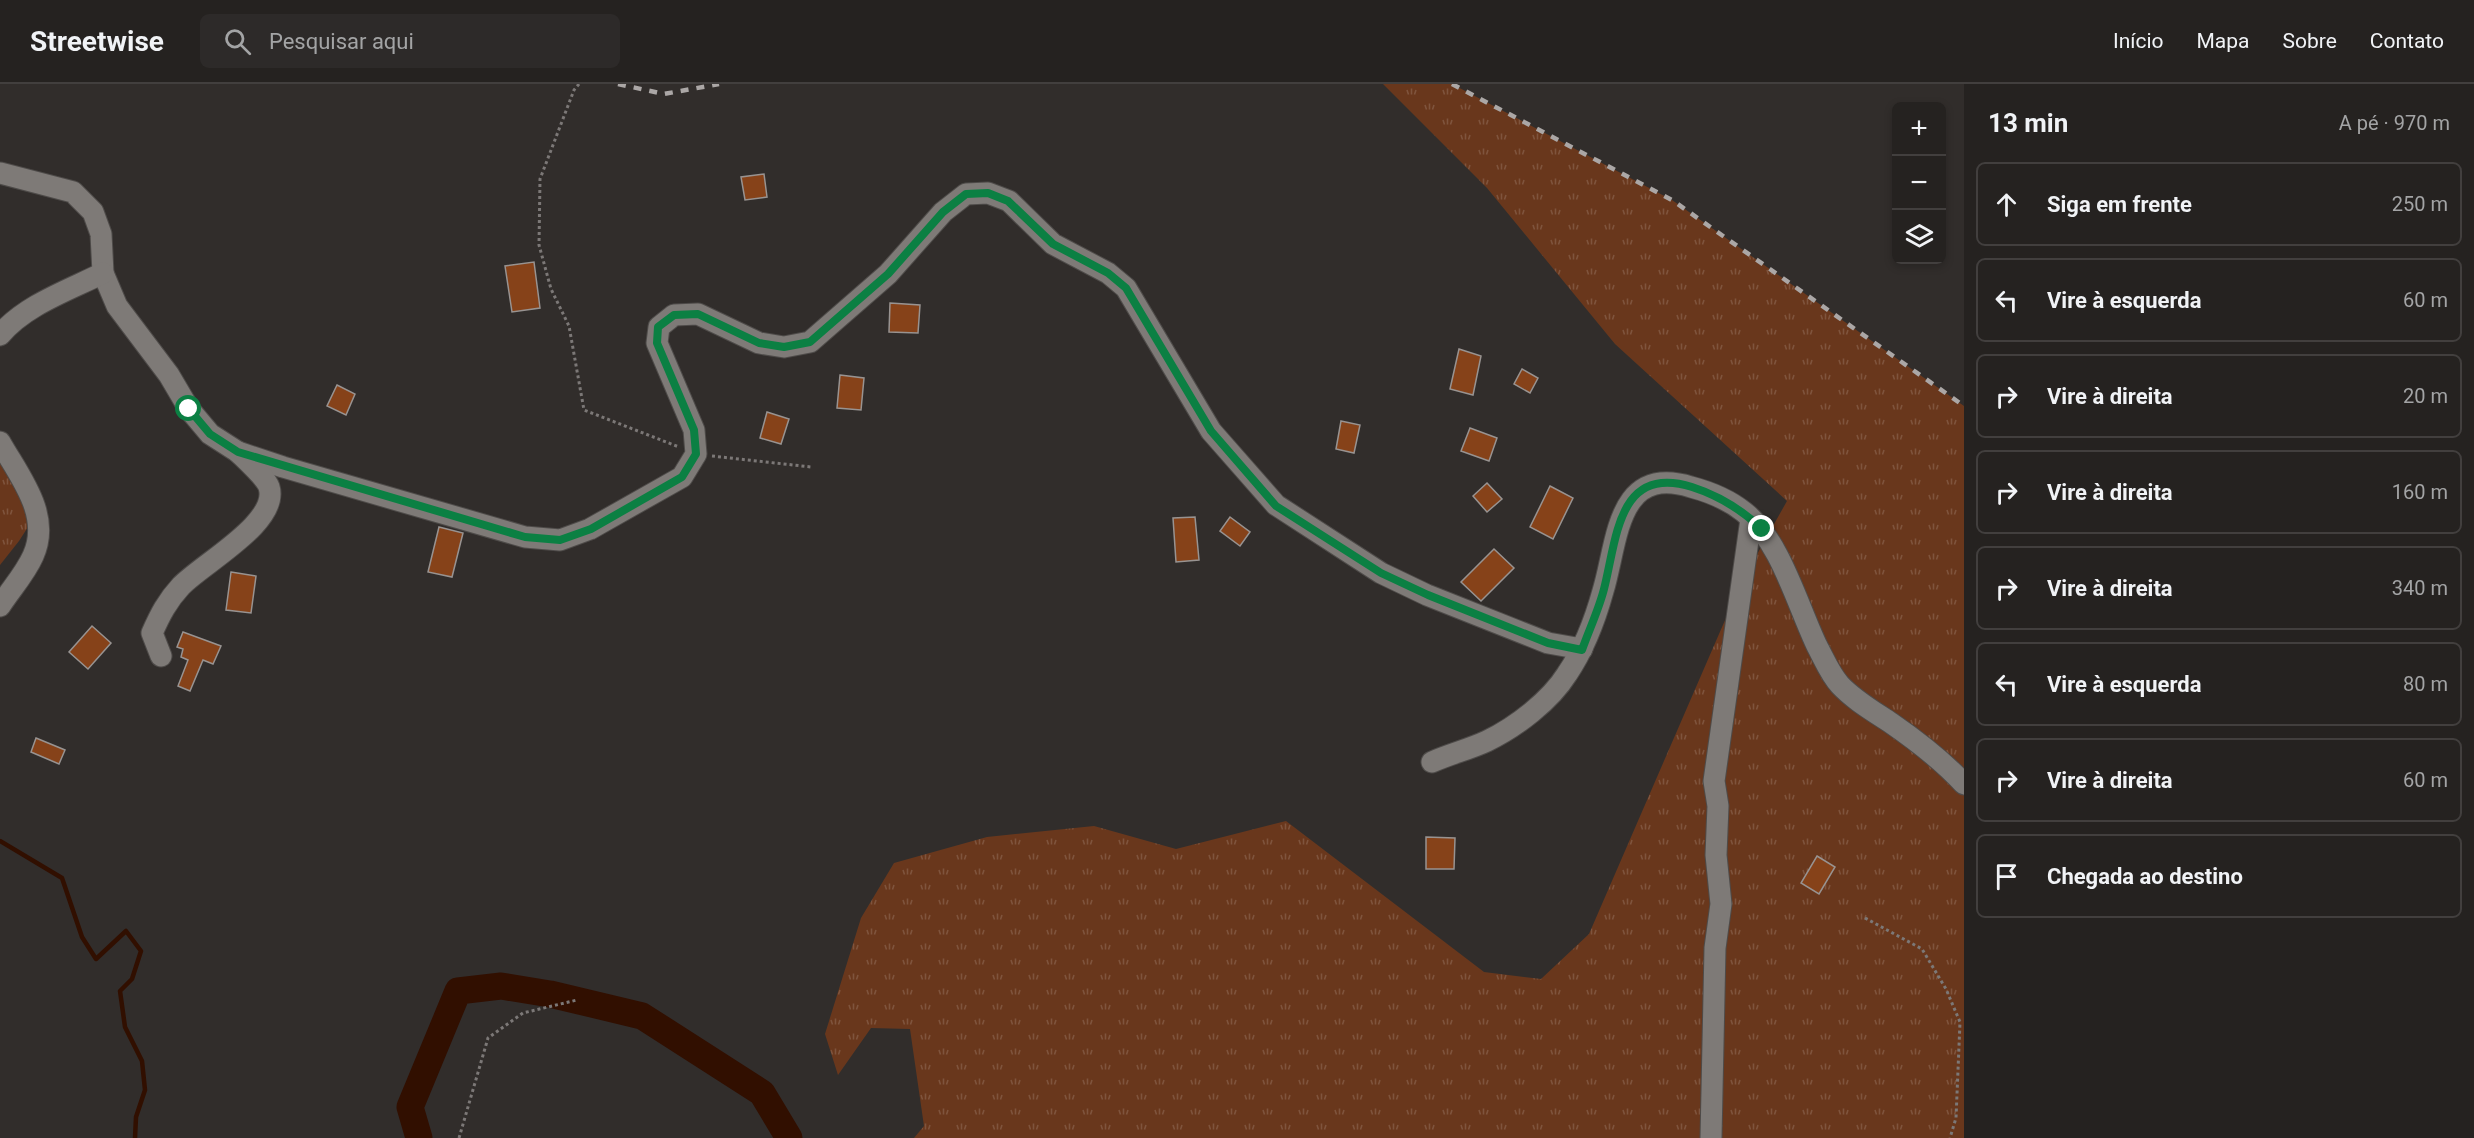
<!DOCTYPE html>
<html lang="pt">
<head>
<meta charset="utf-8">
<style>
	:root { --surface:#252220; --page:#2d2a29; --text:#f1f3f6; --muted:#a3a4a5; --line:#423f3e }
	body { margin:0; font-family:Roboto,sans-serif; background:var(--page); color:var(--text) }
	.controls { position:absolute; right:18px; top:18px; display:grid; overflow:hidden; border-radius:9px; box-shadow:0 3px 9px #0003 }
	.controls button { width:54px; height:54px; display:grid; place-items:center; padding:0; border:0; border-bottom:2px solid var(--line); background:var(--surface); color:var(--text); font:30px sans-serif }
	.stop { position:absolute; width:18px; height:18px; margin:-14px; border:4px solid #0b8043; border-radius:50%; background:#fff }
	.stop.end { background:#0b8043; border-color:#fff; box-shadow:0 2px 6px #0008 }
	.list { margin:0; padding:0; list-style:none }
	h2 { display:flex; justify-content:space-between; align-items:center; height:78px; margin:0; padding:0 24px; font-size:26px }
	h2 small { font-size:20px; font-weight:400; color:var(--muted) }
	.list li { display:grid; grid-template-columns:39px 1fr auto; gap:18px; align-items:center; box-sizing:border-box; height:84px; margin:0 12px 12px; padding:0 12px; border:2px solid var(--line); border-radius:9px }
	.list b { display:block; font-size:22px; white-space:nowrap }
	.list em { font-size:20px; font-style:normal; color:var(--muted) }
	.icon { flex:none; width:33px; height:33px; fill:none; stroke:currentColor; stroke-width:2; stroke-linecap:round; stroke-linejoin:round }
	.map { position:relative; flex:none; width:1964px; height:1054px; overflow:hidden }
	header { display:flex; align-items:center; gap:36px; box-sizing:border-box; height:84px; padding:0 30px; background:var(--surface); border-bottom:2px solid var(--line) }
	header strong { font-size:28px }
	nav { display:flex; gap:33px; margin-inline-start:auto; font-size:21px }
	.search { width:420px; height:54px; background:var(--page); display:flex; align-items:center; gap:15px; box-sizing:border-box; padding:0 21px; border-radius:9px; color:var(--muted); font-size:22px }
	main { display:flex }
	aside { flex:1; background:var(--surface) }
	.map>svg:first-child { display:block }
</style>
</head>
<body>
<header>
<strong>Streetwise</strong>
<div class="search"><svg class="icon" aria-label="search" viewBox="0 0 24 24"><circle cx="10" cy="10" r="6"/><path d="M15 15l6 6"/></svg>Pesquisar aqui</div>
<nav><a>Início</a><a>Mapa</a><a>Sobre</a><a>Contato</a></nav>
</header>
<main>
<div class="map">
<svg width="1964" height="1054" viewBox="0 0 1964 1054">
	<defs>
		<pattern id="grass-tufts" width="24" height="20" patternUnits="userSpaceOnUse" patternTransform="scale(1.5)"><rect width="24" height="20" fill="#69371c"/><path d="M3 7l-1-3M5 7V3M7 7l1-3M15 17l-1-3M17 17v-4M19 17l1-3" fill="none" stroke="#7f543d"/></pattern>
	</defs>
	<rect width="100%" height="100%" fill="#312d2b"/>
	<g fill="url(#grass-tufts)">
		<path d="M 1383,0 L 1452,0 L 1672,116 L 1964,322 L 1964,1054 L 914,1054 L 924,1042 L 910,945 L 871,944 L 838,991 L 825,950 L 861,834 L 894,779 L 987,753 L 1094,742 L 1176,765 L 1286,737 L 1484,888 L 1541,895 L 1589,850 L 1742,497 L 1787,417 L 1615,260 L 1487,104 Z"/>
		<path d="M 0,372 L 37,429 L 19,457 L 0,481 Z"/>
	</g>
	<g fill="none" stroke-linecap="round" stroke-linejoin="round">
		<path stroke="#310f00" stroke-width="4.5" d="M 0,757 L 62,794 L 82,853 L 96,875 L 126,847 L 141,867 L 132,895 L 120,907 L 125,943 L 142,977 L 145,1006 L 136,1033 L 135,1054"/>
		<path stroke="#310f00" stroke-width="27" d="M 419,1054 L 410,1023 L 458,907 L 501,902 L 550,910 L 642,932 L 762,1009 L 789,1054"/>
	</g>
	<g fill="#864219" stroke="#989391" stroke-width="1.5">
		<path d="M 764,90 L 767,113 L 745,116 L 741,93 Z"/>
		<path d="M 534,178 L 540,224 L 512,228 L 505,182 Z"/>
		<path d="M 890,219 L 920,221 L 918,249 L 889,248 Z"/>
		<path d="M 1459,265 L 1481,272 L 1473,311 L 1450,305 Z"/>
		<path d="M 1522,285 L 1538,294 L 1530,309 L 1514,300 Z"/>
		<path d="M 840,291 L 864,294 L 861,326 L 837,324 Z"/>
		<path d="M 337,301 L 355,310 L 346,331 L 327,322 Z"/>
		<path d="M 767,328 L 789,335 L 781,360 L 760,354 Z"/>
		<path d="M 1341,337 L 1360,341 L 1354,369 L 1336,365 Z"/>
		<path d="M 1470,344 L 1497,354 L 1489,377 L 1461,367 Z"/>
		<path d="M 1487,399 L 1502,415 L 1487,428 L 1473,412 Z"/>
		<path d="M 1550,402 L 1573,414 L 1553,455 L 1530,443 Z"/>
		<path d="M 1195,433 L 1199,476 L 1176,478 L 1173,434 Z"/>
		<path d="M 1230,433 L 1250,448 L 1240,462 L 1220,447 Z"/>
		<path d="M 439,443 L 463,449 L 452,493 L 428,488 Z"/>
		<path d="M 1494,465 L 1514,484 L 1481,517 L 1461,498 Z"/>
		<path d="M 231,488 L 256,492 L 251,529 L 226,526 Z"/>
		<path d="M 92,542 L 111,559 L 88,585 L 69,568 Z"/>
		<path d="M 183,548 L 221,562 L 213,580 L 203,576 L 190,607 L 178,602 L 188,576 L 181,573 L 183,565 L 177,563 Z"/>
		<path d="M 36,654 L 65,666 L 59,680 L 31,668 Z"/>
		<path d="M 1426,753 L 1455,754 L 1454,785 L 1426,785 Z"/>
		<path d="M 1817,772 L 1835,783 L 1819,810 L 1801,799 Z"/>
	</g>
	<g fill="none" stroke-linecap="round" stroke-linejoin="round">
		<g stroke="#4e4b49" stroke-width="23">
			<g id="minor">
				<path d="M 0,89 L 73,108 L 93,128 L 101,150 L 103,189 L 117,222 L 169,291 L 189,325 L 210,350 L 238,368 L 283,383 L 525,453 L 560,456 L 590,445 L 682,393 L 696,370 L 694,346 L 657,259 L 659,243 L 674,231 L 698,230 L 759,259 L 784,263 L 810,258 L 888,190 L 943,128 L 966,110 L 988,109 L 1009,117 L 1053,160 L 1108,189 L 1126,204 L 1211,347 L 1276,421 L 1381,489 L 1427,511 L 1548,559 L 1582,565"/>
				<path d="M 0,251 C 25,221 69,206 103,189"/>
				<path d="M 0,358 C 19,392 52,431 33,472 C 25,490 11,505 0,522"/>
				<path d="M 161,572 L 152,549 C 160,531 167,517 181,502 C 203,479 280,438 269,403 C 266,394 246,376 238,368"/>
				<path d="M 1432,678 C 1450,670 1470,665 1487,657 C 1516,643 1550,617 1567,590 C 1584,565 1595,536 1603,507 C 1618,458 1616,380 1691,403 C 1710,408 1729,416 1744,428 C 1780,456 1797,520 1817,562 C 1824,575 1830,590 1840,601 C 1854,616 1873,627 1891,639 C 1917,657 1942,676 1964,700"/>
				<path d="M 1711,1054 L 1715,864 L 1721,820 L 1716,771 L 1718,722 L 1714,697 L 1751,435"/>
			</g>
		</g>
		<g stroke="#7c7877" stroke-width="3" stroke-dasharray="3 3" stroke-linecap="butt">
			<path d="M 579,0 L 574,6 L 540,95 L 539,161 L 551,205 L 569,242 L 584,326 L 679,363"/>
			<path d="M 712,372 L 811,383"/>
			<path d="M 1865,834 L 1922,865 L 1946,905 L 1960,938 L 1956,1034 L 1950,1054"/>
			<path d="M 459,1054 L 488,954 L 523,929 L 577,916"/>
		</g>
		<use href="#minor" stroke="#7e7a77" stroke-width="21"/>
		<g stroke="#aba7a6" stroke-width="4.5" stroke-dasharray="8 8" stroke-linecap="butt">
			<path d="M 618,0 L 664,10 L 719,0"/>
			<path d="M 1452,0 L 1672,116 L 1964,322"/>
		</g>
	</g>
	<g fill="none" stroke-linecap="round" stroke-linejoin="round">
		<path stroke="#0b8043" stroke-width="8" d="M 189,325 L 210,350 L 238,368 L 525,453 L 560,456 L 591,445 L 682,393 L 696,370 L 694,346 L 657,259 L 658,243 L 674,231 L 698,230 L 759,259 L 784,263 L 810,258 L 888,190 L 943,128 L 966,110 L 988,109 L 1008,117 L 1053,160 L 1108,189 L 1126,204 L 1211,347 L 1276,422 L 1381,489 L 1428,511 L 1548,559 L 1582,566 C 1589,546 1599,525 1604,505 C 1617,454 1618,380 1692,403 C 1720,412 1741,425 1762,445"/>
	</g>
</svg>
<div class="controls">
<button>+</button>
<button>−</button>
<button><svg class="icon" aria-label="layers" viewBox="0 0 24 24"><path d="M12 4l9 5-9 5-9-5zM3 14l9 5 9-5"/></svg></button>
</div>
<div class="stop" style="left:189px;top:325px"></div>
<div class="stop end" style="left:1762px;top:445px"></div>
</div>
<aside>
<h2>13 min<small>A pé · 970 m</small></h2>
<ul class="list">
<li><svg class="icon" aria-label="ahead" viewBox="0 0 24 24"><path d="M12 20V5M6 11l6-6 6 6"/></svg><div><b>Siga em frente</b></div><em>250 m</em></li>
<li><svg class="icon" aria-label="left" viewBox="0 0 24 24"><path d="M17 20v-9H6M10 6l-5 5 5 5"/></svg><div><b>Vire à esquerda</b></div><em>60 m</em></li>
<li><svg class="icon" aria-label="right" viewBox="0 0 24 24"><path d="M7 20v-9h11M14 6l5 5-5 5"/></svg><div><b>Vire à direita</b></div><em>20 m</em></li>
<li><svg class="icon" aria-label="right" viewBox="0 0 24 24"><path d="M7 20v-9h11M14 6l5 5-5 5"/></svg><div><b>Vire à direita</b></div><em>160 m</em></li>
<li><svg class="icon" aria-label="right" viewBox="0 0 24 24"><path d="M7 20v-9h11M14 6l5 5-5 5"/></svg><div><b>Vire à direita</b></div><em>340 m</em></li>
<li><svg class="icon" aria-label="left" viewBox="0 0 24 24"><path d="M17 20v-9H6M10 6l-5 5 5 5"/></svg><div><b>Vire à esquerda</b></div><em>80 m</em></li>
<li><svg class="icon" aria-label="right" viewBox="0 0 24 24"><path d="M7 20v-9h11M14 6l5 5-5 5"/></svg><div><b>Vire à direita</b></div><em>60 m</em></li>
<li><svg class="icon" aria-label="arrive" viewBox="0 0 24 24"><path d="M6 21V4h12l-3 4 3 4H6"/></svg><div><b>Chegada ao destino</b></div></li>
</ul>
</aside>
</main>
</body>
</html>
